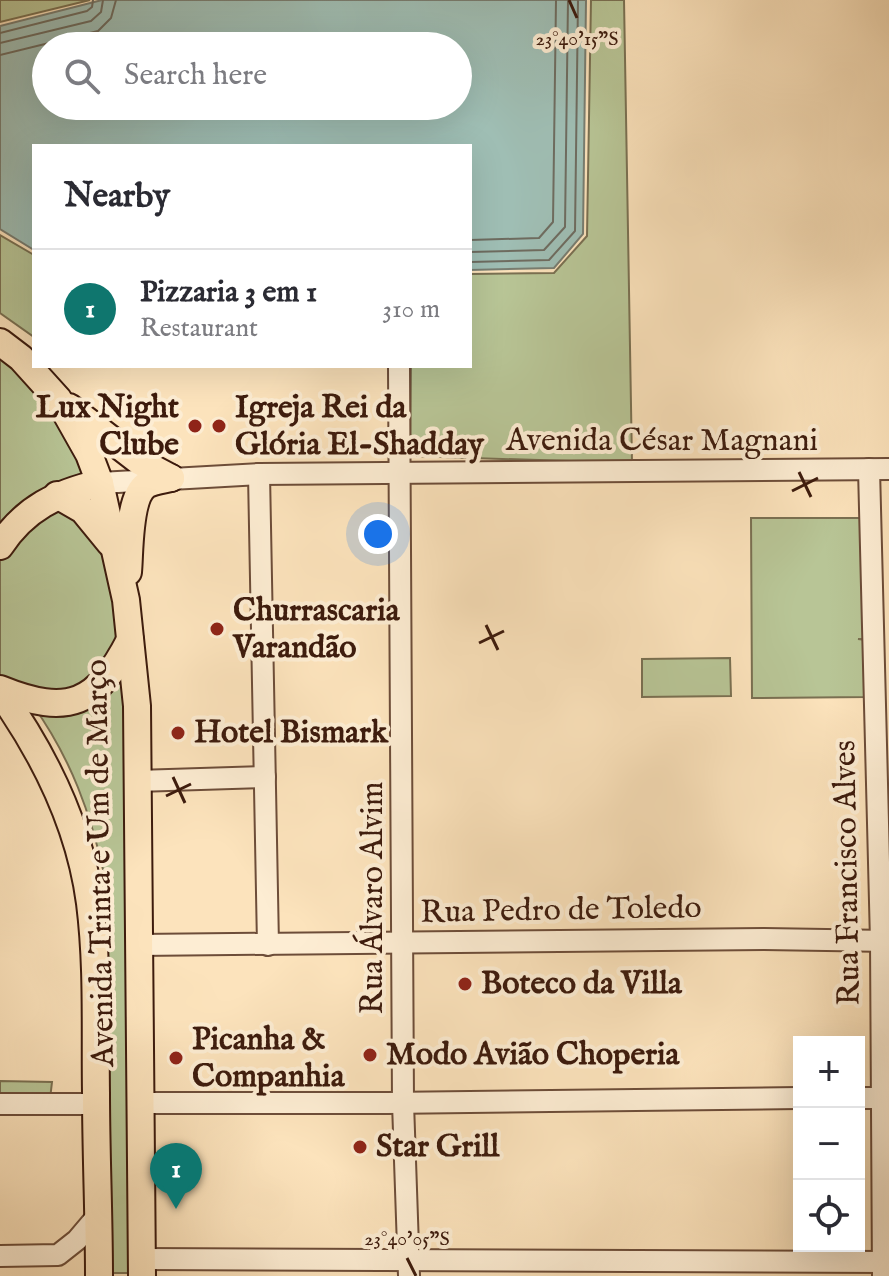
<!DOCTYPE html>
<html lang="en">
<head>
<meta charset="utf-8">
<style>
	:root { --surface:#fff; --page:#f7f7f7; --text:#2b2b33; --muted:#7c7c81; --line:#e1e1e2; --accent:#0f766e }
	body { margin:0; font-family:"IM FELL English",serif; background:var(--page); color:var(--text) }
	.controls { position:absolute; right:24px; bottom:24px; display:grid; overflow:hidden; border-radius:0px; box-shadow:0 8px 32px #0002 }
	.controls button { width:72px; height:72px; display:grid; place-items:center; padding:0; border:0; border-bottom:2px solid var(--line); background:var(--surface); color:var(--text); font:40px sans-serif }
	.you { position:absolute; left:378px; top:534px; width:28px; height:28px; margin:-20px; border:6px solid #fff; border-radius:50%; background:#1a73e8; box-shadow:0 0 0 12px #1a73e833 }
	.badge { display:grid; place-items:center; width:52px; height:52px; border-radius:50%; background:var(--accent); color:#fff; font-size:26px; font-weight:700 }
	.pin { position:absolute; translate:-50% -66px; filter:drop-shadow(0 2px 4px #0008) }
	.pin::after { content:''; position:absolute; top:42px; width:28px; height:24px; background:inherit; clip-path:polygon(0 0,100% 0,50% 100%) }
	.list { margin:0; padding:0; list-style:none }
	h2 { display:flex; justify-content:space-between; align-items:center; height:104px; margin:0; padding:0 32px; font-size:34px }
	h2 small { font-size:26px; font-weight:400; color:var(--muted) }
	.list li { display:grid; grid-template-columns:52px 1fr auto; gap:24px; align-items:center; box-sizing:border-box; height:120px; padding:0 32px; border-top:2px solid var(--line) }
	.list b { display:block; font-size:30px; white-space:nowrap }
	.list p { margin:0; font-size:26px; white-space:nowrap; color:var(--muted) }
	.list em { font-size:26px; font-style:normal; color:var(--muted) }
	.icon { flex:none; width:44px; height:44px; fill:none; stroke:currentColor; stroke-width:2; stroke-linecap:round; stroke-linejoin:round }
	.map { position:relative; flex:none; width:889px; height:1276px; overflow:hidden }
	.search { position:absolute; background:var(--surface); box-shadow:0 8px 32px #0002; left:32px; top:32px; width:440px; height:88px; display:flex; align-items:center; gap:20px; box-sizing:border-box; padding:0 28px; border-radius:44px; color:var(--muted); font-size:30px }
	.panel { position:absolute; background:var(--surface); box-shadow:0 8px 32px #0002; left:32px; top:144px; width:440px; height:224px; border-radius:0px }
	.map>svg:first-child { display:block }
</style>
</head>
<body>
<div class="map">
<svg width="889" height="1276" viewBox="0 0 889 1276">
	<rect width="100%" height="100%" fill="#fce3bc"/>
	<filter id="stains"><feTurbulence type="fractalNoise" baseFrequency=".0025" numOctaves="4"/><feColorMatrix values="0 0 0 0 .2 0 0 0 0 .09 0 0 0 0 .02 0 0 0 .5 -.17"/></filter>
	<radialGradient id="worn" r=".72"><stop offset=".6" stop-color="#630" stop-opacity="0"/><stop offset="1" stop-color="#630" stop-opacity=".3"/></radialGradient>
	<g fill="#b8c596" stroke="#7a7052" stroke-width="2">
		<path d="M 0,0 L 90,0 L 0,22 Z"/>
		<path d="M 591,0 L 624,0 L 632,463 L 410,456 L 411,366 L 470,366 L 470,274 L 554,273 L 587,236 Z"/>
		<path d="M 0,235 L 34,255 L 34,337 L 0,313 Z"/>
		<path d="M 0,349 L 41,392 L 92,478 L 0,531 Z"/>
		<path d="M 66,505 L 108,554 L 122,628 L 96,679 L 57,695 L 0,677 L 0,560 L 25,527 Z"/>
		<path d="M 751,518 L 865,518 L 867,639 L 858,639 L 866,640 L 867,697 L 752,698 Z"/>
		<path d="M 730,658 L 731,696 L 642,697 L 642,659 Z"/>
		<path d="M 124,663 L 129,1273 L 107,1273 L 105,878 C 91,814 71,758 32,704 L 48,706 Z"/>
		<path d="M 0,1081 L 52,1082 L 50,1099 L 0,1099 Z"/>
	</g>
	<path fill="#9fbeb4" stroke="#787d71" stroke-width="2" fill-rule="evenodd" d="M 102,0 L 586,0 L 583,234 L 554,268 L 470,270 L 470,146 L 34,146 L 34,250 L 0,229 L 0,26 ZM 46,46 L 458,46 L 458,106 L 46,106 Z"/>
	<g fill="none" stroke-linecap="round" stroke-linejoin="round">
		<g stroke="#6e6c60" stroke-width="2">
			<path d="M 0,33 L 87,11 L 92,7 L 93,0"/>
			<path d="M 0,43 L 91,21 L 101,12 L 103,0"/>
			<path d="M 0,55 L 98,31 L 111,18 L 116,0"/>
			<path d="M 470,240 L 539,238 L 553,222 L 556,0"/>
			<path d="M 470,252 L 544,250 L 565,227 L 568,0"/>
			<path d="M 470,262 L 549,260 L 575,231 L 578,0"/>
		</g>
		<g stroke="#6d4d39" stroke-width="24">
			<g id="minor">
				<path d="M 399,366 L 403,1103 L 409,1276"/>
				<path d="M 869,469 L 881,941 L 883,1276"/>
				<path d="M 259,474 L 268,945"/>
				<path d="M 100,483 L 259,474 L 889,469"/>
				<path d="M 137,781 L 265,777"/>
				<path d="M 138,945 L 764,939 L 889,941"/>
				<path d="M 859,1098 L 882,1098"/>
				<path d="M 141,1103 L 388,1103 L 799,1098"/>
				<path d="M 0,1104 L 96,1104"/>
				<path d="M 0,1256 L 58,1255 L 77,1240 L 99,1214"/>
				<path d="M 142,1259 L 889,1262"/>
			</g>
		</g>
		<g stroke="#3d1b0d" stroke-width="30">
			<g id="major">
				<path d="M 0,342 L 21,358 L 58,399 L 89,454 L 100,483 L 126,600 L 137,706 L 142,1276"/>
				<path d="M 69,407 L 139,461 L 171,478"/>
				<path d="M 57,495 L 83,510 L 110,543"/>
				<path d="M 0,546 C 25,508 57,493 100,483"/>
				<path d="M 128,572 C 130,552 128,498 146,485 C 153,481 163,480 171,478"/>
				<path d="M 0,689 C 69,717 97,704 130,640"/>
				<path d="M 0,692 C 44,754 80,827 90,903 C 98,966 95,1030 96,1093 C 96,1154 99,1215 99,1276"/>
			</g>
		</g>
		<use href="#minor" stroke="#fdedd3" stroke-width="20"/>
		<use href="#major" stroke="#fce3bc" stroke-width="26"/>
	</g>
	<path fill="none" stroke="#3d1b0d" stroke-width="3" d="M 569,0 L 577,18M 799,472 L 811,497M 792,491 L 818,478M 486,625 L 498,650M 479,643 L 504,631M 173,777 L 185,803M 166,796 L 191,784M 407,1258 L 416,1276"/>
	<g fill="#8f2418" stroke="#fdedd3" stroke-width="3">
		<circle cx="195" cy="426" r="8"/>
		<circle cx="219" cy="426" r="8"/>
		<circle cx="217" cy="629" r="8"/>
		<circle cx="178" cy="733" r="8"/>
		<circle cx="465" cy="984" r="8"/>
		<circle cx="370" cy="1055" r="8"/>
		<circle cx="176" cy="1058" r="8"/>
		<circle cx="360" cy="1147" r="8"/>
	</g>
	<g text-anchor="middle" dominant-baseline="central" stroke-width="8" stroke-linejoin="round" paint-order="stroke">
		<g font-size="32" font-weight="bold" fill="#3d1b0d" stroke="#fdedd3" text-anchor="start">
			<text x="179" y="408" text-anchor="end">Lux Night<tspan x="179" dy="37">Clube</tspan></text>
			<text x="235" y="408">Igreja Rei da<tspan x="235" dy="37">Glória El-Shadday</tspan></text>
			<text x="233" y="611">Churrascaria<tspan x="233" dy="37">Varandão</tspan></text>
			<text x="194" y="733">Hotel Bismark</text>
			<text x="481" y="984">Boteco da Villa</text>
			<text x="192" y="1040">Picanha &amp;<tspan x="192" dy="37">Companhia</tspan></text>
			<text x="386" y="1055">Modo Avião Choperia</text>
			<text x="376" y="1147">Star Grill</text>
		</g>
		<g font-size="32" fill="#3d1b0d" stroke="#fdedd3">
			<text x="662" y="441">Avenida César Magnani</text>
			<text transform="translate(101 863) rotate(-91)">Avenida Trinta e Um de Março</text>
			<text transform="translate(848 873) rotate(-91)">Rua Francisco Alves</text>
			<text transform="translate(373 898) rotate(-90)">Rua Álvaro Alvim</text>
			<text transform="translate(561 911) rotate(-1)">Rua Pedro de Toledo</text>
		</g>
	</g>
	<g font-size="20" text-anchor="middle" fill="#3d1b0d" stroke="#fdedd3" stroke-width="8" stroke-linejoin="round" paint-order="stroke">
		<text x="577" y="45">23°40'15"S</text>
		<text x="407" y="1245">23°40'05"S</text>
	</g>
	<rect width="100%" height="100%" filter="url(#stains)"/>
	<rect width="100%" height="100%" fill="url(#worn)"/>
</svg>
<div class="controls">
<button>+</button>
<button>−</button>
<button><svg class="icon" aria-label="locate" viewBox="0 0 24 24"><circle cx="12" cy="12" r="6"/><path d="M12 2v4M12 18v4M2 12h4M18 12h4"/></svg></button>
</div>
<div class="you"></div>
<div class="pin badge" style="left:176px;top:1209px">1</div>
<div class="search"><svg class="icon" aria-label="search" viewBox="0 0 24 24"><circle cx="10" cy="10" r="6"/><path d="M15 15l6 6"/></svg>Search here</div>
<section class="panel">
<h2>Nearby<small></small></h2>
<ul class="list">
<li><span class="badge">1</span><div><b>Pizzaria 3 em 1</b><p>Restaurant</p></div><em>310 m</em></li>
</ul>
</section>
</div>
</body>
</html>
